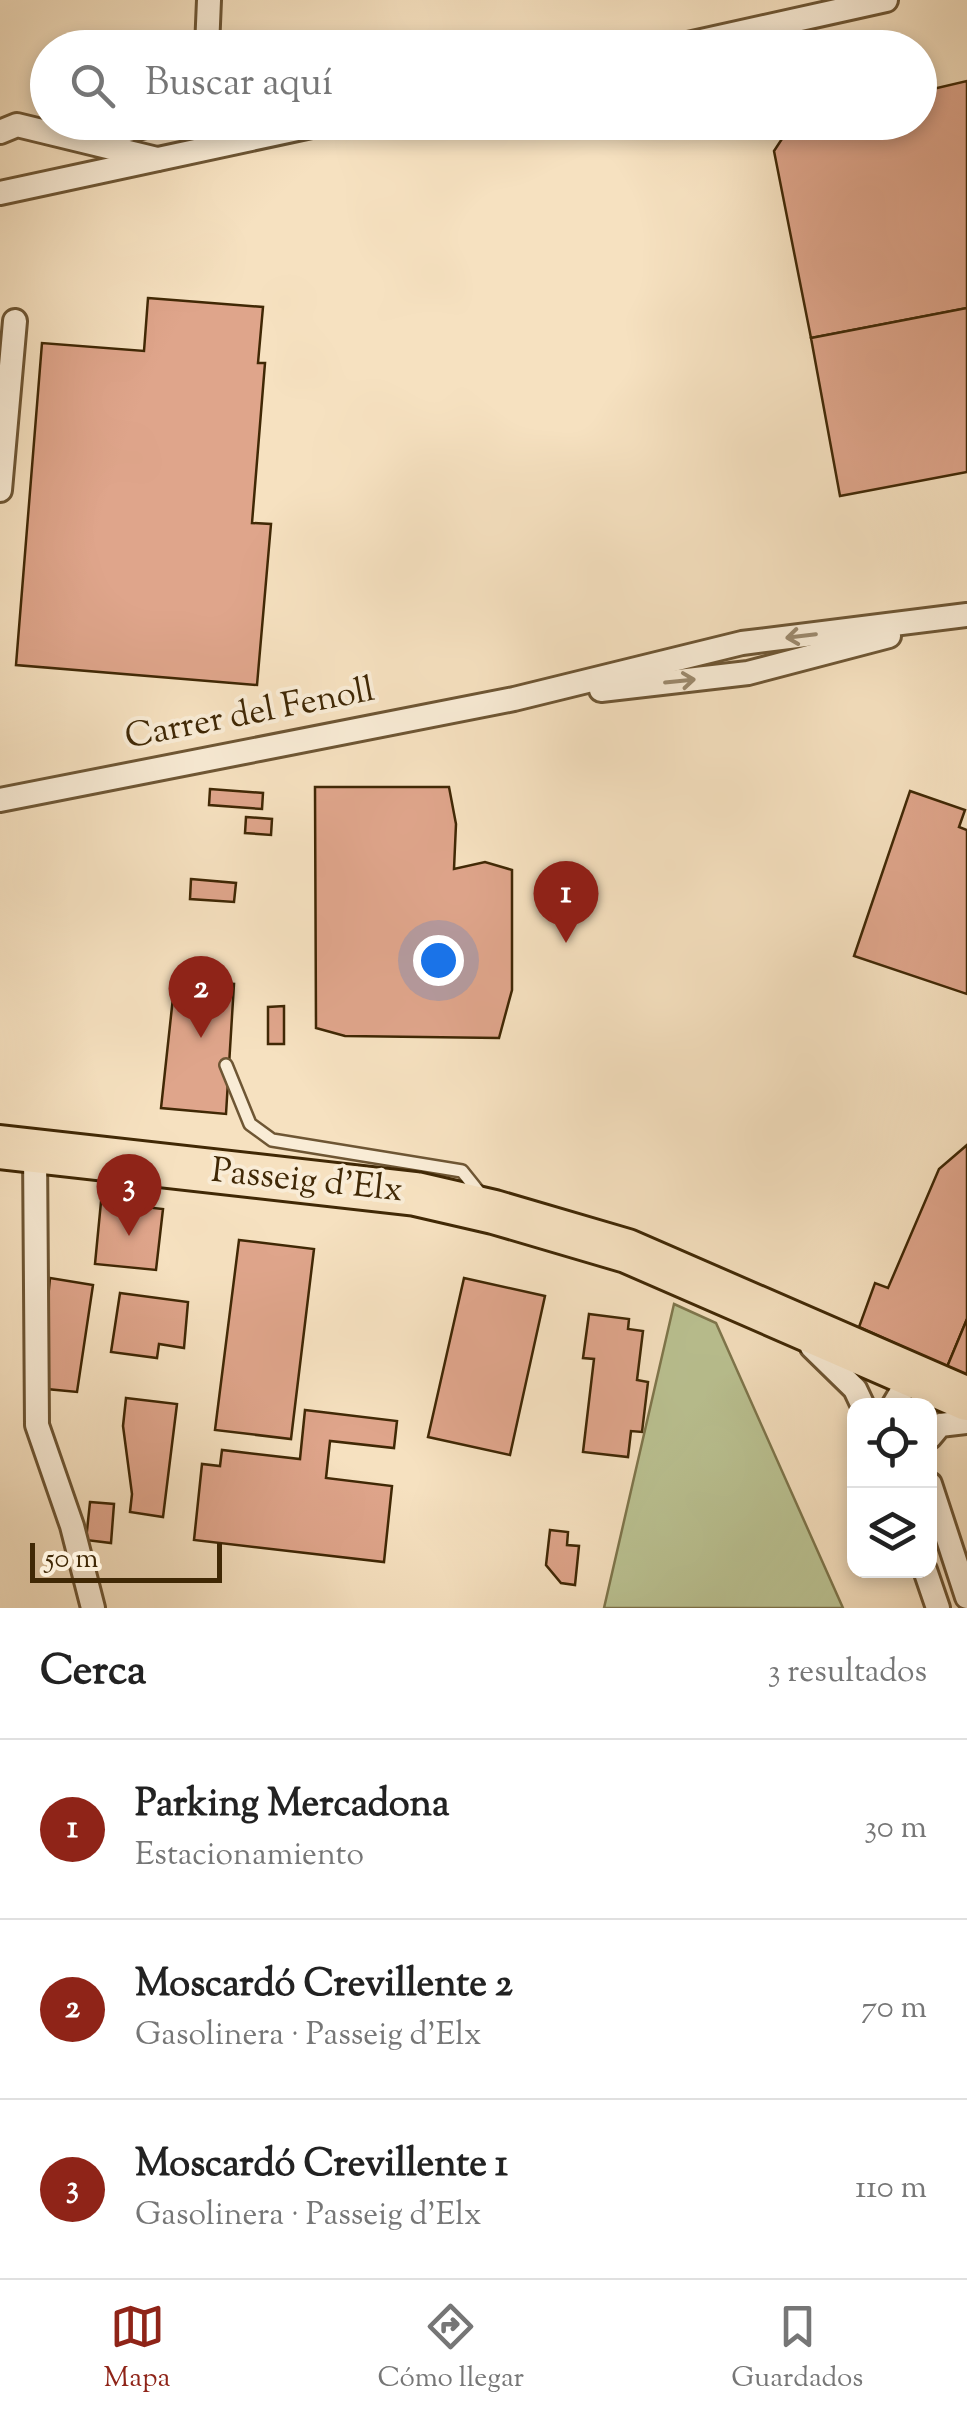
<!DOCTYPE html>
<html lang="es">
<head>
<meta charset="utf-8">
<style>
	:root { --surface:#fff; --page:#f6f6f6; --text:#222; --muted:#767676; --line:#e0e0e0; --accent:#8f2418 }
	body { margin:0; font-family:"Sorts Mill Goudy",serif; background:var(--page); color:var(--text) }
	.controls { position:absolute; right:30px; bottom:30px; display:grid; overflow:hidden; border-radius:20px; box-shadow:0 5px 15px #0003 }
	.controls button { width:90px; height:90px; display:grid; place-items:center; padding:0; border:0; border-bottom:2px solid var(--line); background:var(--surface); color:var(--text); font:50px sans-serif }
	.scale { position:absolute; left:30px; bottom:25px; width:192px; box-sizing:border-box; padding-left:10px; border:5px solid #402805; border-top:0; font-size:28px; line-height:35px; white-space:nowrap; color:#402805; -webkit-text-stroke:8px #f9ecd6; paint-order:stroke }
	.you { position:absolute; left:438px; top:960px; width:35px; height:35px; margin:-25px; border:8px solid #fff; border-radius:50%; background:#1a73e8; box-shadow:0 0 0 15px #1a73e833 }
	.badge { display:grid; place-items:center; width:65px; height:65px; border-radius:50%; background:var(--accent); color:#fff; font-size:32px; font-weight:700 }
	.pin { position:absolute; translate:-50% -82px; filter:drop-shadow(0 2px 5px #0008) }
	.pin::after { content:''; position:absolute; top:52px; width:35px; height:30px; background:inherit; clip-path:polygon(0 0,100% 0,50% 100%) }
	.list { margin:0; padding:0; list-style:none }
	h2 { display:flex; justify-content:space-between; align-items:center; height:130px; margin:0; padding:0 40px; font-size:42px }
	h2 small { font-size:32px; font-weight:400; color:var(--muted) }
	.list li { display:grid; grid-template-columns:65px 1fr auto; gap:30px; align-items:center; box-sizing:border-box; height:180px; padding:0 40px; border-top:2px solid var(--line) }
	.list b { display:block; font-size:38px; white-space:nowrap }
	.list p { margin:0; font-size:32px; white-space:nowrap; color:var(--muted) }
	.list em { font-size:32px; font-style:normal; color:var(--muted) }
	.icon { flex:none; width:55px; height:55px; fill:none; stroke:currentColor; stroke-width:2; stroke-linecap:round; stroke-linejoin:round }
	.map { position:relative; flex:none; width:967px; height:1608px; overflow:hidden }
	.search { position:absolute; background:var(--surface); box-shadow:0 5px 15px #0003; left:30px; right:30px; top:30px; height:110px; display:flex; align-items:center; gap:25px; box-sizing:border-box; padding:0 35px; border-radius:55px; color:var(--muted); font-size:38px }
	.sheet { height:670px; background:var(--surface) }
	nav { display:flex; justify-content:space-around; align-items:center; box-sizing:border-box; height:140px; border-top:2px solid var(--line); background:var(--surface); font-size:28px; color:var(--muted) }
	nav a { display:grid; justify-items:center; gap:5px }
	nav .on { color:var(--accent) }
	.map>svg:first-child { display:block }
</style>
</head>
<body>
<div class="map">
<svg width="967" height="1608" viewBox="0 0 967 1608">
	<rect width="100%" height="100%" fill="#f6e1c0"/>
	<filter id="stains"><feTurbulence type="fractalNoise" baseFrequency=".002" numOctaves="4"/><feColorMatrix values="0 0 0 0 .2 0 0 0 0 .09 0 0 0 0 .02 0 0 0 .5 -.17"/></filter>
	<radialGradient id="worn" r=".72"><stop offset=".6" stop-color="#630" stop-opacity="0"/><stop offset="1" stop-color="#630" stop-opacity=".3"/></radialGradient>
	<path fill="#bbc393" stroke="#7e764c" stroke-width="2.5" d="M 674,1304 L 716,1323 L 843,1608 L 604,1608 Z"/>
	<g fill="#dfa58b" stroke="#402805" stroke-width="2.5">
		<path d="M 967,81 L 967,308 L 811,338 L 774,151 L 793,122 L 920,122 L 920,92 Z"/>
		<path d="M 148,298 L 263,307 L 258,363 L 265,363 L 252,523 L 271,524 L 257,685 L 16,665 L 42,343 L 144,351 Z"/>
		<path d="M 967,308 L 967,472 L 840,496 L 811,338 Z"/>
		<path d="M 315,787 L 449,787 L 456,824 L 454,869 L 485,862 L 512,870 L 512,990 L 499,1038 L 345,1036 L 316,1028 Z"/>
		<path d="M 210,789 L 263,793 L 262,809 L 209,805 Z"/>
		<path d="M 910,791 L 965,810 L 959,827 L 967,830 L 967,994 L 854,956 Z"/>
		<path d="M 246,817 L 272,819 L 271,835 L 245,833 Z"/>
		<path d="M 191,879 L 236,883 L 234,902 L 190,899 Z"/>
		<path d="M 175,979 L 234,984 L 226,1114 L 161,1108 Z"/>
		<path d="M 284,1006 L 284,1044 L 268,1044 L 268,1007 Z"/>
		<path d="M 967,1145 L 967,1319 L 947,1367 L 859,1327 L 875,1283 L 888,1288 L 939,1169 Z"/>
		<path d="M 101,1202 L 163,1209 L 156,1270 L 95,1264 Z"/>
		<path d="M 239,1240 L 314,1249 L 291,1439 L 215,1430 Z"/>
		<path d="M 50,1278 L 93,1285 L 77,1392 L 47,1389 L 43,1299 L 48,1299 Z"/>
		<path d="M 464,1278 L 545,1296 L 510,1455 L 428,1437 Z"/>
		<path d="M 120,1293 L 188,1302 L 184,1348 L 159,1344 L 157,1358 L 111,1352 Z"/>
		<path d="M 589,1314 L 629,1319 L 628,1329 L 643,1331 L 637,1380 L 648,1382 L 642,1432 L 631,1431 L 628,1457 L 583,1452 L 594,1359 L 583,1358 Z"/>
		<path d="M 967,1319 L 967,1376 L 947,1367 Z"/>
		<path d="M 126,1398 L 177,1404 L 163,1517 L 130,1512 L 132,1494 L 123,1426 Z"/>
		<path d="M 305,1410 L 397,1421 L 394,1448 L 330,1441 L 326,1478 L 392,1486 L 384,1562 L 194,1540 L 202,1464 L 220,1466 L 222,1450 L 300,1459 Z"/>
		<path d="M 90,1502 L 114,1504 L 111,1543 L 86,1540 Z"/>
		<path d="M 550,1530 L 568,1532 L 567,1545 L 579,1546 L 575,1585 L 561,1583 L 546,1565 Z"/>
	</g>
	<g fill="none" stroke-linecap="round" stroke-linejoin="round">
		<g stroke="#6e5634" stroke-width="16">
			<path id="lane" d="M 226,1065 L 250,1124 L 272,1140 L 462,1171 L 482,1196"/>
		</g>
		<g stroke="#6e5634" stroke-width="28">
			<g id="street">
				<path d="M 207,48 L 209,0"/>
				<path d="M 670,48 L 886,0"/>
				<path d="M 0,132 L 17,125 L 157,159"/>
				<path d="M 93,138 L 163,122"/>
				<path d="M 0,193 L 330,122"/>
				<path d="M 0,490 L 15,321"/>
				<path d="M 601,690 L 748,673 L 889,636"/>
				<path d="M 0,800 L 514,699 L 742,643 L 967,615"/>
				<path d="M 35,1150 L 37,1425 L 72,1526 L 93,1608"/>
				<path d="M 812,1347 L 855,1389 L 863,1406"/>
				<path d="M 893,1406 L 912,1374"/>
				<path d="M 930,1437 L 940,1425 L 967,1422"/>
				<path d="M 930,1484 L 967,1597"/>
				<path d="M 925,1570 L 938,1608"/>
			</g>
		</g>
		<g stroke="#402805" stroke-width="48">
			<path id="highway" d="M 0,1147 L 416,1194 L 494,1212 L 627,1251 L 967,1399"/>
		</g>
		<use href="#lane" stroke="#f9ecd6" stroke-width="11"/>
		<use href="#street" stroke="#f9ecd6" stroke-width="22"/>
		<use href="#highway" stroke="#f6e1c0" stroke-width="42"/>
	</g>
	<defs><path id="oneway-shaft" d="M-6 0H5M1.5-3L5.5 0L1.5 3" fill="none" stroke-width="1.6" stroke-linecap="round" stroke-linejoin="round" transform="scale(2.5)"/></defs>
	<g stroke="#9c8a6e">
		<use href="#oneway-shaft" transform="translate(801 636) rotate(173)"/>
		<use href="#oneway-shaft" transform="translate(680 681) rotate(-6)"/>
	</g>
	<g text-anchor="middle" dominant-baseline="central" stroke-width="8" stroke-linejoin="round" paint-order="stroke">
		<g font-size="35" fill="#402805" stroke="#f9ecd6">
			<text transform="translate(250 715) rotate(-11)">Carrer del Fenoll</text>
			<text transform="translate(307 1182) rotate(6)">Passeig d'Elx</text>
		</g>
	</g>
	<rect width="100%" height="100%" filter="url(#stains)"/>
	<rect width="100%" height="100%" fill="url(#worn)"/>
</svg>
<div class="controls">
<button><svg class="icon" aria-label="locate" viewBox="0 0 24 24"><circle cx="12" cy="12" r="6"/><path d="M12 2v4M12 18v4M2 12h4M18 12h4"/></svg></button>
<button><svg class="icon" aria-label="layers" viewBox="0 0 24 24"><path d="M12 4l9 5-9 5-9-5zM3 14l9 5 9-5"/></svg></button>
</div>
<div class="scale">50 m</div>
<div class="you"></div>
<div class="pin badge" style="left:566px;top:943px">1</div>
<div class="pin badge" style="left:201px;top:1038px">2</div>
<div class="pin badge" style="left:129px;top:1236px">3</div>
<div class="search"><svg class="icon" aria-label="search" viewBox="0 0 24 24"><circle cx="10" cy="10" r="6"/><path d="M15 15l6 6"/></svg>Buscar aquí</div>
</div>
<section class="sheet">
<h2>Cerca<small>3 resultados</small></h2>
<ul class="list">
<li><span class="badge">1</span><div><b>Parking Mercadona</b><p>Estacionamiento</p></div><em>30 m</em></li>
<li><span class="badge">2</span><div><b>Moscardó Crevillente 2</b><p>Gasolinera · Passeig d'Elx</p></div><em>70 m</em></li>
<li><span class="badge">3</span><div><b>Moscardó Crevillente 1</b><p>Gasolinera · Passeig d'Elx</p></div><em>110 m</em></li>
</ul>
</section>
<nav>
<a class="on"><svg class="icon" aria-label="map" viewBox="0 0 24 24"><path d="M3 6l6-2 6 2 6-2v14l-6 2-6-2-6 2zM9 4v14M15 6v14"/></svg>Mapa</a>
<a><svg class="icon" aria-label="directions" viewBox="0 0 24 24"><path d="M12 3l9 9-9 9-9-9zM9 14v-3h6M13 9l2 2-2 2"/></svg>Cómo llegar</a>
<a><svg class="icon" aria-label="saved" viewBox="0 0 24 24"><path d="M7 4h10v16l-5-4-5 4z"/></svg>Guardados</a>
</nav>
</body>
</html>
